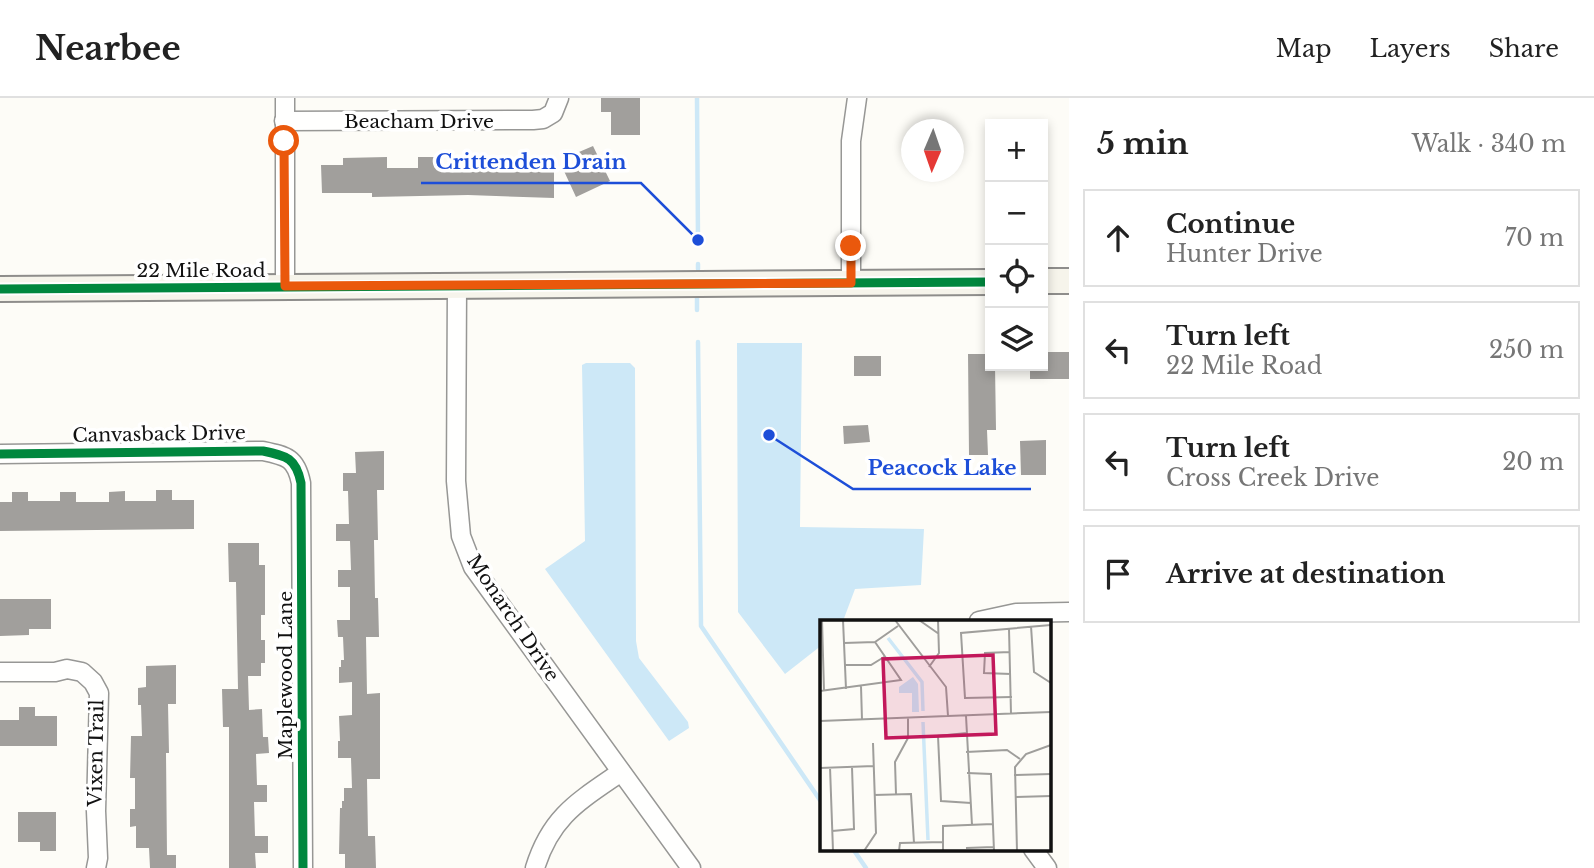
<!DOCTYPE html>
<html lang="en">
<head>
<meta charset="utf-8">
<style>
	:root { --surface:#fff; --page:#f2f2f2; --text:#222; --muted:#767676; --line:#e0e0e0 }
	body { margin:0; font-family:"Libre Baskerville",serif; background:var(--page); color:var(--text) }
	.controls { position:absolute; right:21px; top:21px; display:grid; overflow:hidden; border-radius:0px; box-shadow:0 4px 10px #0003 }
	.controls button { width:63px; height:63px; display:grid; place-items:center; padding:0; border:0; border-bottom:2px solid var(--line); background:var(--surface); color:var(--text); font:35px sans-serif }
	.compass { position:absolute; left:901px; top:21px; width:63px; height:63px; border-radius:50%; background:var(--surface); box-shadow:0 4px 10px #0003; rotate:182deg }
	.stop { position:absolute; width:21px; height:21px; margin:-16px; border:5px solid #ea580c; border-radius:50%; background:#fff }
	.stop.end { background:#ea580c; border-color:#fff; box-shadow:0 2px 7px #0008 }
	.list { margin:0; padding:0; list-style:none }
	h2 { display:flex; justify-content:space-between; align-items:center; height:91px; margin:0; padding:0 28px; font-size:30px }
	h2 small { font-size:23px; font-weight:400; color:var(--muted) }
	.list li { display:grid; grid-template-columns:46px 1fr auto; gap:21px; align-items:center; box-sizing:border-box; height:98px; margin:0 14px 14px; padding:0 14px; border:2px solid var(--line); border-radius:0px }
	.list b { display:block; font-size:26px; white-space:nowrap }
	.list p { margin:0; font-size:23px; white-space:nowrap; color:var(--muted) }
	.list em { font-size:23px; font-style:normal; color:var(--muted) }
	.icon { flex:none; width:38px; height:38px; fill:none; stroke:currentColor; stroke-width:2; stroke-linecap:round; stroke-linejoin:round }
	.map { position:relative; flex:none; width:1069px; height:770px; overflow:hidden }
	header { display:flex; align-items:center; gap:42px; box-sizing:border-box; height:98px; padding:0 35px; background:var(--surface); border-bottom:2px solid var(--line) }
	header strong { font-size:33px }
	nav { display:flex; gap:38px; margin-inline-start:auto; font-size:24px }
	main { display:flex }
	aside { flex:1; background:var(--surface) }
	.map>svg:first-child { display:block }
</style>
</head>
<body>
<header>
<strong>Nearbee</strong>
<nav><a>Map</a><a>Layers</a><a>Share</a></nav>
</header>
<main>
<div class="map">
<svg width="1069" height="770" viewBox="0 0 1069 770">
	<rect width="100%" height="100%" fill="#fdfcf7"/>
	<g fill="#cde8f7">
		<path d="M 737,245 L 802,245 L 800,429 L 924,431 L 921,487 L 855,491 L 843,523 L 822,523 L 822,547 L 785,576 L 738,514 Z"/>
		<path d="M 586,265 L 630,265 L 635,270 L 636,543 L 639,560 L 688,624 L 689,630 L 669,643 L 545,471 L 585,443 L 582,267 Z"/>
	</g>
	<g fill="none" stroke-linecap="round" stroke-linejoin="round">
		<g stroke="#cde8f7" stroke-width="4.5">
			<path d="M 697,0 L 698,142"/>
			<path d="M 698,166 L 698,171"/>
			<path d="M 697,200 L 697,212"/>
			<path d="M 698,244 L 701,528 L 822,705"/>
			<path d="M 853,751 L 866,770"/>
		</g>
	</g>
	<g fill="#a19f9c">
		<path d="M 601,0 L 640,0 L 640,37 L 611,37 L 611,14 L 601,14 Z"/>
		<path d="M 593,48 L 610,83 L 576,99 L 564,73 L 584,64 L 579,54 Z"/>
		<path d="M 387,59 L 387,70 L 418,70 L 418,59 L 434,59 L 434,69 L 467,69 L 467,59 L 483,59 L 483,70 L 516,70 L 516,62 L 532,61 L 532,72 L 554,72 L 554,100 L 468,97 L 372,99 L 372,95 L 322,95 L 321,67 L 343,67 L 343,60 Z"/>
		<path d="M 1043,254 L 1069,254 L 1069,281 L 1030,281 L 1030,268 L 1043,268 Z"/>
		<path d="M 968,256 L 990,256 L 990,268 L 995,268 L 996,332 L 987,332 L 988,357 L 969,357 Z"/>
		<rect x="854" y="258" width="27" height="20"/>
		<path d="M 868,327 L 870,344 L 844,346 L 843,328 Z"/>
		<path d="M 1046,342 L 1046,377 L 1021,377 L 1020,343 Z"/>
		<path d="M 384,353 L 384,392 L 377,392 L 378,442 L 374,442 L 375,500 L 378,500 L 379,539 L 366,539 L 367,596 L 380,595 L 380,681 L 367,681 L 368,738 L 375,738 L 376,770 L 345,770 L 345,756 L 339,756 L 340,710 L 342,710 L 342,703 L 344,703 L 344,690 L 352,690 L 351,660 L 338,660 L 338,643 L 340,643 L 339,618 L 352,617 L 352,584 L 339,585 L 339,569 L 341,569 L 341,562 L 344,562 L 343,539 L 338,539 L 337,522 L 350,522 L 350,489 L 338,489 L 338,472 L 351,472 L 350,443 L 336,443 L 336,426 L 349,426 L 348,393 L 343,393 L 343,375 L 356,375 L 355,354 Z"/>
		<path d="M 156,392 L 172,392 L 172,402 L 194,402 L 194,431 L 0,433 L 0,404 L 12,404 L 12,394 L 28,394 L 28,403 L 60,403 L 60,394 L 76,394 L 76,404 L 109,404 L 109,394 L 125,393 L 125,403 L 156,403 Z"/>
		<path d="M 228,445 L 259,445 L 259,467 L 265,467 L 265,517 L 261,517 L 261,542 L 265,542 L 265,565 L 261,565 L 261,578 L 248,578 L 249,612 L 262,611 L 263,639 L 268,639 L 269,655 L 256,656 L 257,687 L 267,687 L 267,704 L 254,704 L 255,738 L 268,738 L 268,755 L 255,755 L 256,770 L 229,770 L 229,629 L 223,629 L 222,591 L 238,591 L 236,484 L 229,484 Z"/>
		<path d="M 0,501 L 51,501 L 51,531 L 29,531 L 29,537 L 0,538 Z"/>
		<path d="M 176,567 L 176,606 L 168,606 L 169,655 L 166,655 L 167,757 L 176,757 L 176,770 L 150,770 L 149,750 L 136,750 L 136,728 L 130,729 L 130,711 L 135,711 L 135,680 L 130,680 L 131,638 L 142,638 L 141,607 L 138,607 L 138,590 L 146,589 L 146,568 Z"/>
		<path d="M 19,609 L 35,609 L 35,618 L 57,618 L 57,648 L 0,648 L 0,622 L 19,622 Z"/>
		<path d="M 18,714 L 56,714 L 56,753 L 40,753 L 40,744 L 18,744 Z"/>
	</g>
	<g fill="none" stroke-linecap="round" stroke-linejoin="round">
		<g stroke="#979795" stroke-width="21">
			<g id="street">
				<path d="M 285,0 L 285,188"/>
				<path d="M 284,23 L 533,22 L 543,21 L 553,15 L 559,0"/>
				<path d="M 851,185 L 851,43 L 857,0"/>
				<path d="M 457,187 L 456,383 L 461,438 L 473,469 L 691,770"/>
				<path d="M 0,356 L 263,353 C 287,358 296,360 301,385 L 303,770"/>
				<path d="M 979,523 L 1016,515 L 1069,514"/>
				<path d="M 0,574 L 55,574 L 67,571 L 82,574 L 93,584 L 99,595 L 96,713 L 98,760 L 96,770"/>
				<path d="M 1033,751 L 1047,770"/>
				<path d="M 535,770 C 551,718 579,703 621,674"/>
			</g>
		</g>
		<g stroke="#8e8d8b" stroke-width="28">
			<g id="secondary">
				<path d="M 1043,183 L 1069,183"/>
				<path d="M 0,191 L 990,184"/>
			</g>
		</g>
		<use href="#street" stroke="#fffffe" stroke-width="18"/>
		<use href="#secondary" stroke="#f6f4eb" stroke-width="24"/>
		<g stroke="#fff" stroke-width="13">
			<g id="cycleway">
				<path d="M 0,191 L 990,184"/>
				<path d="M 0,356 L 263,353 C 287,358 296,360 301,385 L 303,770"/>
			</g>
		</g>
		<use href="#cycleway" stroke="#00873e" stroke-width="9"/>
	</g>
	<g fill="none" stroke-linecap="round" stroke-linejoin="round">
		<path stroke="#ea580c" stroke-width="9" d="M 284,43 L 285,188 L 851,185 L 851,148"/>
	</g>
	<g text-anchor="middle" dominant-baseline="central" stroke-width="7" stroke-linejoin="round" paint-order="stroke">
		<g font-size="19" fill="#111" stroke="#fff">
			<text x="419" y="23">Beacham Drive</text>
			<text x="201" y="172">22 Mile Road</text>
			<text transform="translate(159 336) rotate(-1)">Canvasback Drive</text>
			<text transform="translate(513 520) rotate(56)">Monarch Drive</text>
			<text transform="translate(285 577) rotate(-90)">Maplewood Lane</text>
			<text transform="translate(96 655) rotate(-89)">Vixen Trail</text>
		</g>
	</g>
	<g transform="translate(820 522)">
		<rect width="231" height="231" fill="#fdfcf7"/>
		<path d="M 93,57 L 98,64 L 99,92 L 92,92 L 92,73 L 79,73 L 79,67 Z" fill="#cde8f7"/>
		<path fill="none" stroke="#cde8f7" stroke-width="3.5" d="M 68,18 L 102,62 L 103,91M 103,102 L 108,220"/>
		<path fill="none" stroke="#9f9e9b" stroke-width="2" d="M 2,0 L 4,71M 23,0 L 26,69M 75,0 L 126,67 L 128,96M 99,0 L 119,14M 211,6 L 214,52 L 231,63M 189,9 L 191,94M 24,23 L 55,22 L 78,6M 190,32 L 165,33 L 164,53 L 191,54M 24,45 L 51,45 L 64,37M 109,47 L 119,33 L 118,0M 41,66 L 42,100M 0,71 L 81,60 L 55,22M 192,77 L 145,78 L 141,13 L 231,5M 146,96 L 152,205M 0,101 L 231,92M 147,113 L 118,116 L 121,181 L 151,183M 146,132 L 187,130 L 200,139M 10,147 L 13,231M 0,148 L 54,146M 147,153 L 171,154 L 174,231M 194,155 L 231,154M 76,174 L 75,142 L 88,118 L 88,98M 54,175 L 91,174 L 94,223M 195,177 L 231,176M 12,211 L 34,209 L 32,147M 146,228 L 174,227M 44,231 L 56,213 L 53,123M 79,231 L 80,223 L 123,222M 123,231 L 123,206 L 173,204M 197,231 L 195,147 L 206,134 L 231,125"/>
		<path fill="#c2185b" fill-opacity="0.15" stroke="#c2185b" stroke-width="3.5" d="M 173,35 L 176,114 L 66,118 L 63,39 Z"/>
		<rect width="231" height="231" fill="none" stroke="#111" stroke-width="3.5"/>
	</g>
	<path fill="none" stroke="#1d4ed8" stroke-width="2.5" d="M698 142L641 85H421M769 337L853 391H1031"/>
	<g fill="#1d4ed8" stroke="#fff" stroke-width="2.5">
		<circle cx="698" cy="142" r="7"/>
		<circle cx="769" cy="337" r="7"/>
	</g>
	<g font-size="21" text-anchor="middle" font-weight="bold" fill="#1d4ed8" stroke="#fff" stroke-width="7" stroke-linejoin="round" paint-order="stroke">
		<text x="531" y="71">Crittenden Drain</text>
		<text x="942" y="377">Peacock Lake</text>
	</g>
</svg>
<div class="controls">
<button>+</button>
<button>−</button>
<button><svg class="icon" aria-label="locate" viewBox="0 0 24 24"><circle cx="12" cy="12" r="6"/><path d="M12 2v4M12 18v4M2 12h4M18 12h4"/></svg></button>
<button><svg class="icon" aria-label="layers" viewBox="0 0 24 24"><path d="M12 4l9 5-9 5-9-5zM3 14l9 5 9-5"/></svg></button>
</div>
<svg class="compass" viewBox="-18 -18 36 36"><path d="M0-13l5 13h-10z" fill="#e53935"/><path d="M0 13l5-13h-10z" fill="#767676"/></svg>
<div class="stop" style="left:284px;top:43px"></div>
<div class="stop end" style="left:851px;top:148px"></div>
</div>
<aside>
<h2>5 min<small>Walk · 340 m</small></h2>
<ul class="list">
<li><svg class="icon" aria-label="ahead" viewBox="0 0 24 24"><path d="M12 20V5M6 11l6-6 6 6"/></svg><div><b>Continue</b><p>Hunter Drive</p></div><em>70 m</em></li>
<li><svg class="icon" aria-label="left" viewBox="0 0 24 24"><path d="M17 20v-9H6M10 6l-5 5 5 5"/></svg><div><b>Turn left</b><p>22 Mile Road</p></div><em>250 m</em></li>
<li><svg class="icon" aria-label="left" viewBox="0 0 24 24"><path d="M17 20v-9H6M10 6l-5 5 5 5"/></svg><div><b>Turn left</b><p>Cross Creek Drive</p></div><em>20 m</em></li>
<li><svg class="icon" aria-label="arrive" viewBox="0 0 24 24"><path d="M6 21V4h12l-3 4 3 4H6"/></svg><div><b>Arrive at destination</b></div></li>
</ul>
</aside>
</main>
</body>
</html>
